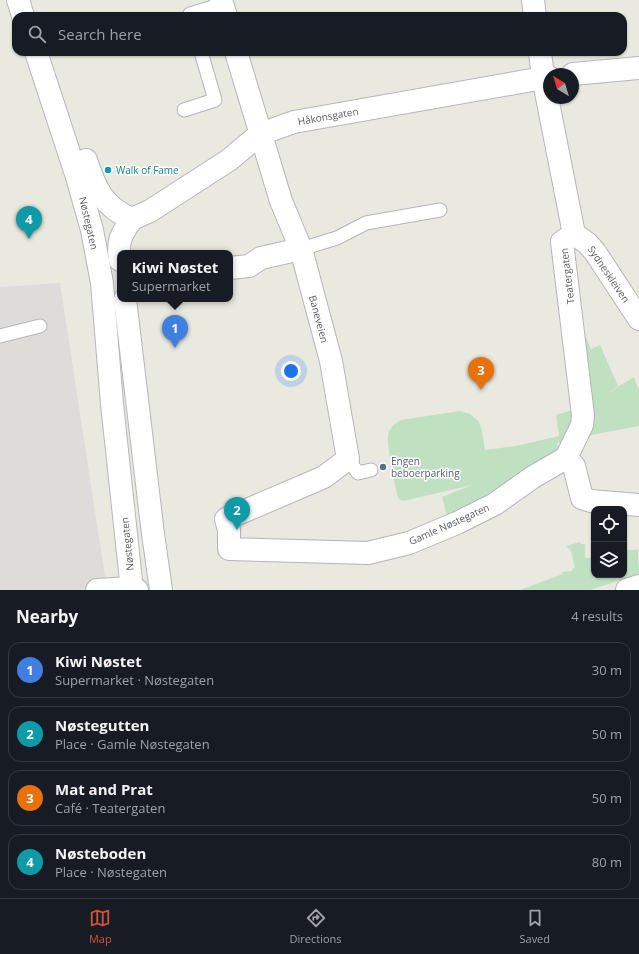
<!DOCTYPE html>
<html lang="en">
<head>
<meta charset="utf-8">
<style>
	:root { --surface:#171b24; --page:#20242c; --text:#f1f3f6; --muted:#9ea1a6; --line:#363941; --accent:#d5513c }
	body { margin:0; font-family:"Open Sans",sans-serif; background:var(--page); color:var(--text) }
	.controls { position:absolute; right:12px; bottom:12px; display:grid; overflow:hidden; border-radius:8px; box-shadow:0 1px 3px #0004 }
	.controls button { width:36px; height:36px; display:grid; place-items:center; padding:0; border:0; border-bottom:1px solid var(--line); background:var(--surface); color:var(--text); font:20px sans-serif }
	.compass { position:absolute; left:543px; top:68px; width:36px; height:36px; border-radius:50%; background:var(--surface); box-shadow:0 1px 3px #0004; rotate:322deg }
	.you { position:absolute; left:291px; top:371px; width:14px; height:14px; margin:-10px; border:3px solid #fff; border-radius:50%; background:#1a73e8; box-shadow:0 0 0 6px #1a73e833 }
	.badge { display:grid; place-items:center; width:26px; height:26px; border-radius:50%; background:var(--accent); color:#fff; font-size:13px; font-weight:700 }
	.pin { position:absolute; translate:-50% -33px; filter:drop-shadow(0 1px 2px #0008) }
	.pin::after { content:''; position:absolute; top:21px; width:14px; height:12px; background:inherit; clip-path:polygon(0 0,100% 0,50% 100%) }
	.popup { position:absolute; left:117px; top:250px; width:116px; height:52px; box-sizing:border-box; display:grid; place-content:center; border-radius:8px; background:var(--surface); filter:drop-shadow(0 1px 3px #0005); font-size:13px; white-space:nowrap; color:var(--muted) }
	.popup b { font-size:15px; color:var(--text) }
	.popup::after { content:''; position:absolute; left:50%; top:100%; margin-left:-8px; border:8px solid transparent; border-top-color:var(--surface) }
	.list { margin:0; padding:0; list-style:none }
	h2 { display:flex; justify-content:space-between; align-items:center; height:52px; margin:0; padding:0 16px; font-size:17px }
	h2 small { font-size:13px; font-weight:400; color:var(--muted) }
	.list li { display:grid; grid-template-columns:26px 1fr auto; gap:12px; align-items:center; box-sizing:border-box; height:56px; margin:0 8px 8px; padding:0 8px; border:1px solid var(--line); border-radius:12px }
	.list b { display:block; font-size:15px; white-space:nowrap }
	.list p { margin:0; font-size:13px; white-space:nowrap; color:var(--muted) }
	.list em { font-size:13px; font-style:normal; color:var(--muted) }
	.icon { flex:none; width:22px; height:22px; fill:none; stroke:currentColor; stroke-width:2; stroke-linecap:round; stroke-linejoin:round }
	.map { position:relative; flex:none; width:639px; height:590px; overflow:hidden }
	.search { position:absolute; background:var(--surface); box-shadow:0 1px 3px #0004; left:12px; right:12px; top:12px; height:44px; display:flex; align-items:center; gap:10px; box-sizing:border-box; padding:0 14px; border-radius:12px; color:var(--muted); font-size:15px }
	.sheet { height:308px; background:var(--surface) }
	nav { display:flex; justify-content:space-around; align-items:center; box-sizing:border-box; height:56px; border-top:1px solid var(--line); background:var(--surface); font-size:11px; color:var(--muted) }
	nav a { display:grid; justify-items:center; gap:2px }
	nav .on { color:var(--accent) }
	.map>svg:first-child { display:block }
</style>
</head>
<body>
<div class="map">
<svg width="639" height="590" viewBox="0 0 639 590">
	<rect width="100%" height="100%" fill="#eae9e0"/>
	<path fill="#dedcd8" d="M 60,283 L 107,590 L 0,590 L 0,287 Z"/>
	<g fill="#bfe0c1">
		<path d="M 582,328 L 591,349 L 600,345 L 618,386 L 603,396 L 634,377 L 639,390 L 639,426 L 575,438 L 557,443 L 559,459 L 449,523 L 442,497 L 472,485 L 403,501 L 399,499 C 395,491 387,445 388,437 C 389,428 394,424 401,420 L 460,411 L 470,414 L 479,422 L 482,431 L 485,450 L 516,446 L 559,436 L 556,415 L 589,405 Z"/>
		<path d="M 580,542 L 581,544 L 585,544 L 585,558 L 594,558 L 594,575 L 624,575 L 624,550 L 638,550 L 639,574 L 590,590 L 520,590 L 563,574 L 562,572 L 572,571 L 572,569 L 575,568 L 571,551 L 566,546 Z"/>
	</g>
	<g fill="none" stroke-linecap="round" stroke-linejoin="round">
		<g stroke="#b3b5b9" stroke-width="15">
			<g id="lane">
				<path d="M 190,16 L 190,14 L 223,4"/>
				<path d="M 184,110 L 215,100 L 201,52"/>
				<path d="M 301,249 L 337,238 L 366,223 L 440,210"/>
				<path d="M 0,336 L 40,326"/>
				<path d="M 348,459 L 358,473 L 371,470"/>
			</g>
		</g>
		<g stroke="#b3b5b9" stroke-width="24">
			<g id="street">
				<path d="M 221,0 L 226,16"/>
				<path d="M 236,52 L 281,201 L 301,249 L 331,361 L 348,459 L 324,477 L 226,519 L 229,530 L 229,549 L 368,553 L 409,543 L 457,523 L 495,504 L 533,477 L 566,458"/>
				<path d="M 543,77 L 574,234"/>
				<path d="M 574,234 L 587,243 L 595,252 L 639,319"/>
				<path d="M 230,268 L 249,266 L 261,258 L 301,249"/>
				<path d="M 566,458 L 582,425 L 583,415 L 562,242 L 574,234"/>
				<path d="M 566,458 L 574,466 L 582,498 L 591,501 L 639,505"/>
				<path d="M 97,590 L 132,588 L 137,590"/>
				<path d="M 627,590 L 639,586"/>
			</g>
		</g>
		<g stroke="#b4b6bb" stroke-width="24">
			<g id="secondary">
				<path d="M 18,0 L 23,16"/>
				<path d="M 533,0 L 535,16"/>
				<path d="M 36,52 L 77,177 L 92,230 L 102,283 L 112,404 L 132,590"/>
				<path d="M 540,52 L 543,77"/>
				<path d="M 573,74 L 639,68"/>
				<path d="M 86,160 C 95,188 103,207 132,219"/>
				<path d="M 132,219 L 150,211 L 229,160 L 260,134 L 294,122 L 549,77"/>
				<path d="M 120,260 C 117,240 121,235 132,219"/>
				<path d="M 125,299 L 153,534 L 161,590"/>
			</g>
		</g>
		<use href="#lane" stroke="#fff" stroke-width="13"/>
		<use href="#street" stroke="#fff" stroke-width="22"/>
		<use href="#secondary" stroke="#fff" stroke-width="22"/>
	</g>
	<circle fill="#0f9aa8" stroke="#fff" stroke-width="1.5" cx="108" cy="170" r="4"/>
	<circle fill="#5c6f8a" stroke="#fff" stroke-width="1.5" cx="383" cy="467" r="4"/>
	<g text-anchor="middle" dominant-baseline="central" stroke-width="3" stroke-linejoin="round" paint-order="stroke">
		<g font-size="10" fill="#595b5f" stroke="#fff">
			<text transform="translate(328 116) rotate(-10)">Håkonsgaten</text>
			<text transform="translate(89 223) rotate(77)">Nøstegaten</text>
			<text transform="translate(609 274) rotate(56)">Sydneskleiven</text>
			<text transform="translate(567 276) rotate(-97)">Teatergaten</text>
			<text transform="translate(319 319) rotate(75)">Baneveien</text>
			<text transform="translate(449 524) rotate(-24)">Gamle Nøstegaten</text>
			<text transform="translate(127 544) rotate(-96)">Nøstegaten</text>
		</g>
		<g font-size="10" fill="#0d838f" stroke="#fff" text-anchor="start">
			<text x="116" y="170">Walk of Fame</text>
		</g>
		<g font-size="10" fill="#4e5e75" stroke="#fff" text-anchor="start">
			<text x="391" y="461">Engen<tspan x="391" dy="12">beboerparking</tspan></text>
		</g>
	</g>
</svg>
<div class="controls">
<button><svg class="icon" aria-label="locate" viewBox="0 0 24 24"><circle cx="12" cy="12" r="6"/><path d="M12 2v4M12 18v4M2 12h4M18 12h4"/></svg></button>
<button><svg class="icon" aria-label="layers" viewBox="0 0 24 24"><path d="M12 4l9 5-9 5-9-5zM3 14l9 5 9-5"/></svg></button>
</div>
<svg class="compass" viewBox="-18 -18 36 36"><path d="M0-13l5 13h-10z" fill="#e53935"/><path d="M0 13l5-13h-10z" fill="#9ea1a6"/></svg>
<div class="you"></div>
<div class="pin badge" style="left:175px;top:348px;background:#3f7fe0">1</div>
<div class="popup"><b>Kiwi Nøstet</b>Supermarket</div>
<div class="pin badge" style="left:237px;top:530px;background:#0f9aa8">2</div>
<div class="pin badge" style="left:481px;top:390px;background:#e8710a">3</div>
<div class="pin badge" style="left:29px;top:239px;background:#0f9aa8">4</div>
<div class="search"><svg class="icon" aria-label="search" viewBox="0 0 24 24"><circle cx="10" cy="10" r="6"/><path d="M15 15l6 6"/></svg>Search here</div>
</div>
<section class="sheet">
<h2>Nearby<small>4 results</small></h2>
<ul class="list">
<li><span class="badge" style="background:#3f7fe0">1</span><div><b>Kiwi Nøstet</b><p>Supermarket · Nøstegaten</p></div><em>30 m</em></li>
<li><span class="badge" style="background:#0f9aa8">2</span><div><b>Nøstegutten</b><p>Place · Gamle Nøstegaten</p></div><em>50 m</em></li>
<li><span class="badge" style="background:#e8710a">3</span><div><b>Mat and Prat</b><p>Café · Teatergaten</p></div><em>50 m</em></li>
<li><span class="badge" style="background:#0f9aa8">4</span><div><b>Nøsteboden</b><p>Place · Nøstegaten</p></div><em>80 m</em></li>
</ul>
</section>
<nav>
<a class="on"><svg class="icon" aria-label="map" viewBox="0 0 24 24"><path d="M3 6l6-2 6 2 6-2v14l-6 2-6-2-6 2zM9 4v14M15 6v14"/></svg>Map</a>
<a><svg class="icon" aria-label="directions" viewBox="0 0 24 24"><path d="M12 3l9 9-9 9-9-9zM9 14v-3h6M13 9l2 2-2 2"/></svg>Directions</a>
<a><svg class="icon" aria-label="saved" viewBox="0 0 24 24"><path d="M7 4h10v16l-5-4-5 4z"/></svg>Saved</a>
</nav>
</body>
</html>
